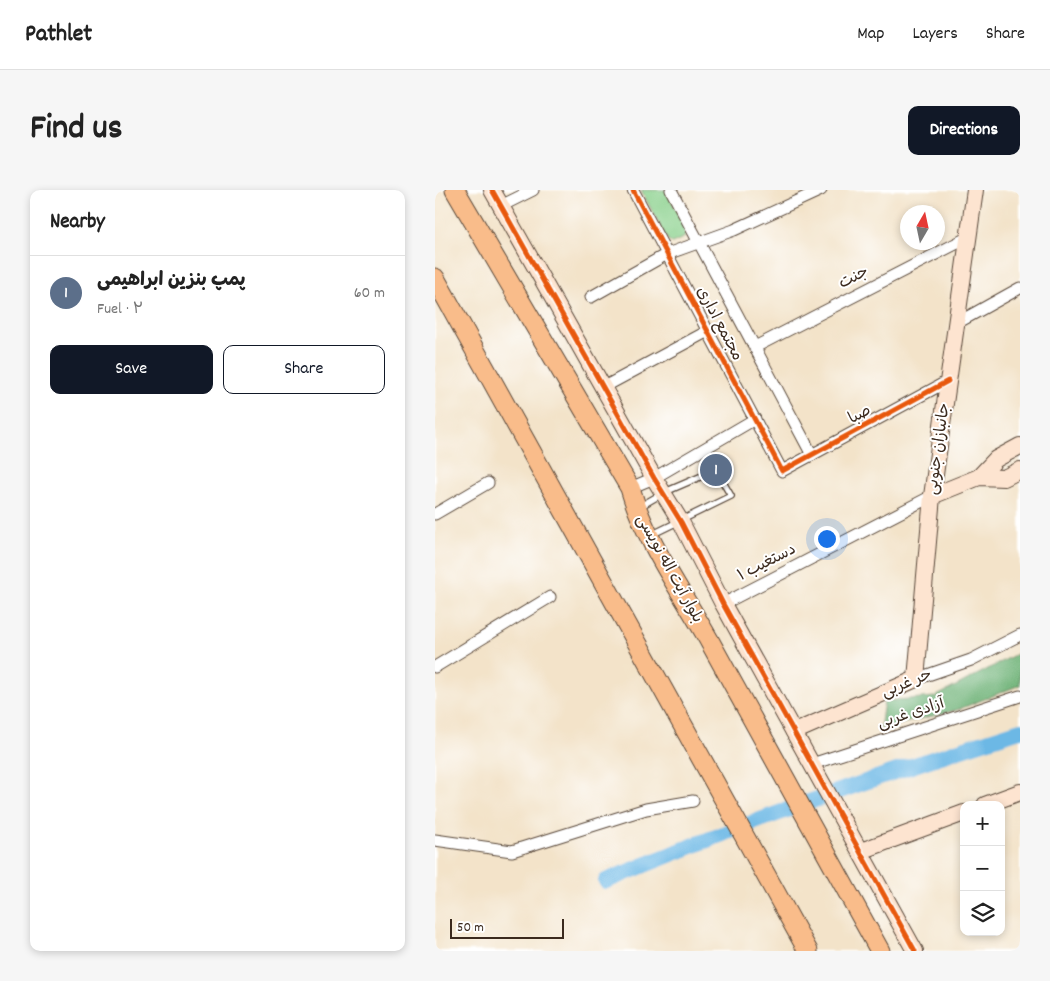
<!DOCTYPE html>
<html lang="en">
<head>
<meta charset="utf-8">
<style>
	:root { --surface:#fff; --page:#f6f6f6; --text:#222; --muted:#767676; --line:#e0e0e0; --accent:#111827 }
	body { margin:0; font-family:Dekko,"Playpen Sans Arabic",sans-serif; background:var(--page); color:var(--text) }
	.controls { position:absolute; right:15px; bottom:15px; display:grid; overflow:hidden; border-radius:10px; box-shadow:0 2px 8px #0003 }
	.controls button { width:45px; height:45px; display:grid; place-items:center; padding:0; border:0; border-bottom:1px solid var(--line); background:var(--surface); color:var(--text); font:25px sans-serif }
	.compass { position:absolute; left:465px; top:15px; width:45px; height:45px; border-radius:50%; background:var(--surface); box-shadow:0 2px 8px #0003; rotate:9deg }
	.scale { position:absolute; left:15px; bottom:12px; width:114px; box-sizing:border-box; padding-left:5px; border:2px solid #3b2a1e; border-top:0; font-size:14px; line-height:18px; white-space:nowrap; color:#3b2a1e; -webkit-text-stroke:4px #fff; paint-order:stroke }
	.you { position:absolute; left:391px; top:348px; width:18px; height:18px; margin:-12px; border:4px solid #fff; border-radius:50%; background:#1a73e8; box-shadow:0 0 0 8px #1a73e833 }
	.badge { display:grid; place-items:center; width:32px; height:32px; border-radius:50%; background:var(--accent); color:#fff; font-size:16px; font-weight:700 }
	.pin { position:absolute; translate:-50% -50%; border:2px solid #fff; box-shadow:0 1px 5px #0006 }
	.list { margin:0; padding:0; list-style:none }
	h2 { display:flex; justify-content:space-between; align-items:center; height:65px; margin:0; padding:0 20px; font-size:21px }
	h2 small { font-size:16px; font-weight:400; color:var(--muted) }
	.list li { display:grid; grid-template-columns:32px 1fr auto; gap:15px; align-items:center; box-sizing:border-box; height:75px; padding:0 20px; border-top:1px solid var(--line) }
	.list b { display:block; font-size:19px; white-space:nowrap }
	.list p { margin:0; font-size:16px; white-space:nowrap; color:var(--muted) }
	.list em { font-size:16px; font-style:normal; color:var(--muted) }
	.actions { display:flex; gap:10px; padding:15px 20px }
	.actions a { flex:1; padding:11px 0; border:1px solid var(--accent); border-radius:10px; text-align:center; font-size:18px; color:var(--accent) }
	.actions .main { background:var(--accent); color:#fff }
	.icon { flex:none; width:28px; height:28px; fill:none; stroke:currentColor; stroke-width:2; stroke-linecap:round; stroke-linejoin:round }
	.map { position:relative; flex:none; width:585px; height:761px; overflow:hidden; border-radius:10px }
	header { display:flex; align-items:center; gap:30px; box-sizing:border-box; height:70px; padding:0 25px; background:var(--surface); border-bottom:1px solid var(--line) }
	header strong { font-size:24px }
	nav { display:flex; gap:28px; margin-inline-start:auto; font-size:18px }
	.intro { display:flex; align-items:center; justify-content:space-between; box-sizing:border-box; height:120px; padding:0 30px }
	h1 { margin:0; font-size:35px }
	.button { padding:12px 22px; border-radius:10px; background:var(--accent); color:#fff; font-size:18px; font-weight:700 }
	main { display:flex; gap:30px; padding:0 30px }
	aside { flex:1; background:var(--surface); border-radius:10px; box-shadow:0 2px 8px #0003 }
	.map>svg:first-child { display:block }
</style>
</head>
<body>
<header>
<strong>Pathlet</strong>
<nav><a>Map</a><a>Layers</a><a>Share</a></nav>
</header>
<div class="intro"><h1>Find us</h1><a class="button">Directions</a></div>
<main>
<aside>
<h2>Nearby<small></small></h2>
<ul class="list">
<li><span class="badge" style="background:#5c6f8a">1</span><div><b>پمپ بنزین ابراهیمی</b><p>Fuel · ۲</p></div><em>60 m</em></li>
</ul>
<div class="actions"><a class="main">Save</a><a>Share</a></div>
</aside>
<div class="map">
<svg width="585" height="761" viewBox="0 0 585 761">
	<rect width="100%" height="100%" fill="#fff"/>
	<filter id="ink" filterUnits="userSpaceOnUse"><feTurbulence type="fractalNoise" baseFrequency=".02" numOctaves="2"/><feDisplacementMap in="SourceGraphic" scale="10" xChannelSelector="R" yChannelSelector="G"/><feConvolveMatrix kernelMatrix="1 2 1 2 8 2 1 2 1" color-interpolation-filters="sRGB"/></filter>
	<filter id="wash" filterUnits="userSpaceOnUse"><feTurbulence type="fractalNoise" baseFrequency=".0096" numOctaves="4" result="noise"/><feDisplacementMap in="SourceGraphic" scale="20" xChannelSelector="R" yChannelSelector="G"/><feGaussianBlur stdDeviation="1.12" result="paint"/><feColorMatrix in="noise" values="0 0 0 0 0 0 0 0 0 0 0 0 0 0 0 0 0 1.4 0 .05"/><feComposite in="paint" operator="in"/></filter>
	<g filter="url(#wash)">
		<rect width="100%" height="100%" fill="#f3e3c9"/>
		<path fill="#89d08b" stroke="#627d54" d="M 206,0 L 231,0 L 250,36 L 250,47 L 237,53 L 232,49 Z"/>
		<path fill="#6eb277" stroke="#546e4a" d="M 585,462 L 585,495 L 522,520 L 445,539 L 449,511 L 500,507 Z"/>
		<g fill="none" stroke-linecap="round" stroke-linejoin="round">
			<path stroke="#6cb8e5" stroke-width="16" d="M 171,691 C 307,634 445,585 585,540"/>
		</g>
	</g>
	<g filter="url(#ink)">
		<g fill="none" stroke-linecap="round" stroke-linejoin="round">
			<g stroke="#574638" stroke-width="8">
				<path id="lane" d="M 204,317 L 230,302 L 281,280 L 296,306 L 216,345"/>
			</g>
			<g stroke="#574638" stroke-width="13">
				<g id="street">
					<path d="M 198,0 L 347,281 L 513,191"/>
					<path d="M 236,0 L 377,265"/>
					<path d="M 66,16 L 98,0"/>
					<path d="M 156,107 L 232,64 L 299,40 L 386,0"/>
					<path d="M 522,133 L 585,98"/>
					<path d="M 320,157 L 534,47"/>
					<path d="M 167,198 L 273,141"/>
					<path d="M 195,298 L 219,288 L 320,229"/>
					<path d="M 0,324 L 53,293"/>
					<path d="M 288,414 L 497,306"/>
					<path d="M 0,477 L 115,407"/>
					<path d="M 481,489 L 536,470 L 585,445"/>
					<path d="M 377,574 L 585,506"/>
					<path d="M 0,650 L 77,661 L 211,619 L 258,611"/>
				</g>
			</g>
			<g stroke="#574638" stroke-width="18">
				<g id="secondary">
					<path d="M 57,0 L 219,288 L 246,332 L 288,414 L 480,761"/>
					<path d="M 544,287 L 561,269 L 585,256"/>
					<path d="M 497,306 L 544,287 L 569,288 L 585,280"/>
					<path d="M 359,542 L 481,489 L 497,306 L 540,0"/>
					<path d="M 550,615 L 585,602"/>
					<path d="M 426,661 L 529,623"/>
				</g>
			</g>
			<g stroke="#574638" stroke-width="21">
				<g id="primary">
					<path d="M 20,0 L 195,298 C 211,353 247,402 275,452 C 332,555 388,658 445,761"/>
					<path d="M 0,88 L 373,761"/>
				</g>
			</g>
			<use href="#lane" stroke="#fff" stroke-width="5.5"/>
			<use href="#street" stroke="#fff" stroke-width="11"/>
			<use href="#secondary" stroke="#fde4d0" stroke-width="16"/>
			<use href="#primary" stroke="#f9bc8a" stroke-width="19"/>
			<g stroke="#fff" stroke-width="8">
				<g id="cycleway">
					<path d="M 57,0 L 219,288 L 246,332 L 288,414 L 480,761"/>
					<path d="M 198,0 L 347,281 L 513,191"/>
				</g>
			</g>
			<use href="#cycleway" stroke="#e8590c" stroke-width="5"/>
		</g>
	</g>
	<g text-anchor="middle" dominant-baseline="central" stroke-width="4" stroke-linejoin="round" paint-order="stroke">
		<g font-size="16" fill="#3b2a1e" stroke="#fff">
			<text transform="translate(419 88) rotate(-27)">جنت</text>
			<text transform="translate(284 134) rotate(62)">مجتمع اداری</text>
			<text transform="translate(425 225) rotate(-28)">صبا</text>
			<text transform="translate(504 259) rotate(-82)">جانبازان جنوبی</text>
			<text transform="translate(332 373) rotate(-27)">دستغیب ۱</text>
			<text transform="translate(234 379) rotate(61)">بلوار آیت اله نویسی</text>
			<text transform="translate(472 494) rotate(-22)">حر غربی</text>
			<text transform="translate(476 524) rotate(-18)">آزادی غربی</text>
		</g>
	</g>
</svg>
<div class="controls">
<button>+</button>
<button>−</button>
<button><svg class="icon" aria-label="layers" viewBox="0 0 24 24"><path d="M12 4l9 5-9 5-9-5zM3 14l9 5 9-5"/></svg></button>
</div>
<svg class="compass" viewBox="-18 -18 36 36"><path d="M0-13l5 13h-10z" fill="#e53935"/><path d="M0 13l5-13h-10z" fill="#767676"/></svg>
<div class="scale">50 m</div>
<div class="you"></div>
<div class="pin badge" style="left:281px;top:280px;background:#5c6f8a">1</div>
</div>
</main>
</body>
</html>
